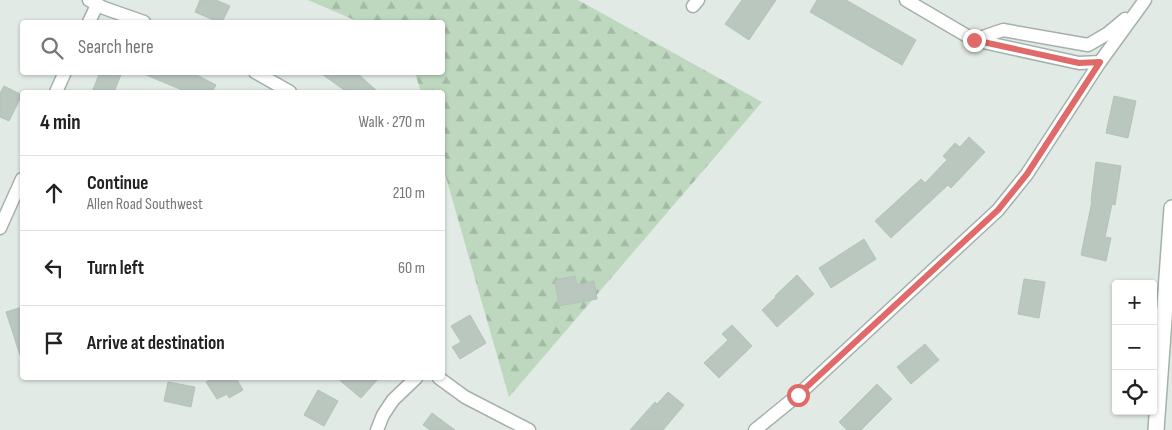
<!DOCTYPE html>
<html lang="en">
<head>
<meta charset="utf-8">
<style>
	:root { --surface:#fff; --page:#f2f2f2; --text:#222; --muted:#767676; --line:#e0e0e0 }
	body { margin:0; font-family:"Sofia Sans Condensed",sans-serif; background:var(--page); color:var(--text) }
	.controls { position:absolute; right:15px; bottom:15px; display:grid; overflow:hidden; border-radius:5px; box-shadow:0 1px 4px #0004 }
	.controls button { width:45px; height:45px; display:grid; place-items:center; padding:0; border:0; border-bottom:1px solid var(--line); background:var(--surface); color:var(--text); font:25px sans-serif }
	.stop { position:absolute; width:15px; height:15px; margin:-11px; border:4px solid #e06a69; border-radius:50%; background:#fff }
	.stop.end { background:#e06a69; border-color:#fff; box-shadow:0 1px 5px #0008 }
	.list { margin:0; padding:0; list-style:none }
	h2 { display:flex; justify-content:space-between; align-items:center; height:65px; margin:0; padding:0 20px; font-size:21px }
	h2 small { font-size:16px; font-weight:400; color:var(--muted) }
	.list li { display:grid; grid-template-columns:32px 1fr auto; gap:15px; align-items:center; box-sizing:border-box; height:75px; padding:0 20px; border-top:1px solid var(--line) }
	.list b { display:block; font-size:19px; white-space:nowrap }
	.list p { margin:0; font-size:16px; white-space:nowrap; color:var(--muted) }
	.list em { font-size:16px; font-style:normal; color:var(--muted) }
	.icon { flex:none; width:28px; height:28px; fill:none; stroke:currentColor; stroke-width:2; stroke-linecap:round; stroke-linejoin:round }
	.map { position:relative; flex:none; width:1172px; height:430px; overflow:hidden }
	.search { position:absolute; background:var(--surface); box-shadow:0 1px 4px #0004; left:20px; top:20px; width:425px; height:55px; display:flex; align-items:center; gap:12px; box-sizing:border-box; padding:0 18px; border-radius:5px; color:var(--muted); font-size:19px }
	.panel { position:absolute; background:var(--surface); box-shadow:0 1px 4px #0004; left:20px; top:90px; width:425px; height:290px; border-radius:5px }
	.map>svg:first-child { display:block }
</style>
</head>
<body>
<div class="map">
<svg width="1172" height="430" viewBox="0 0 1172 430">
	<defs>
		<pattern id="forest-firs" width="22" height="20" patternUnits="userSpaceOnUse" patternTransform="scale(1.25)"><rect width="22" height="20" fill="#bdd8be"/><path d="M5 1l3.5 6h-7zM16 11l3.5 6h-7z" fill="#a2baa4"/></pattern>
	</defs>
	<rect width="100%" height="100%" fill="#e1eae4"/>
	<path fill="url(#forest-firs)" d="M 308,0 L 578,0 L 762,102 L 509,397 L 443,167 L 442,92 L 421,92 L 415,73 L 442,72 L 442,22 L 359,22 Z"/>
	<g fill="#bac7bf" stroke="#b5c2b9">
		<path d="M 200,0 L 216,0 L 230,6 L 222,22 L 218,22 L 195,12 Z"/>
		<path d="M 742,0 L 776,0 L 749,40 L 725,24 Z"/>
		<path d="M 817,0 L 846,0 L 916,40 L 902,65 L 810,12 Z"/>
		<path d="M 100,72 L 122,72 L 114,92 L 92,92 Z"/>
		<path d="M 139,72 L 191,72 L 216,85 L 212,92 L 187,92 Z"/>
		<path d="M 319,72 L 356,72 L 378,92 L 347,92 Z"/>
		<path d="M 4,86 L 22,95 L 9,121 L 0,117 L 0,93 Z"/>
		<path d="M 1114,96 L 1136,101 L 1128,138 L 1106,133 Z"/>
		<path d="M 969,137 L 985,152 L 951,188 L 948,185 L 891,238 L 875,221 L 921,179 L 925,183 L 947,160 L 943,156 L 955,143 L 960,147 Z"/>
		<path d="M 1096,162 L 1121,166 L 1115,205 L 1112,204 L 1105,237 L 1111,238 L 1106,261 L 1081,255 L 1092,201 L 1091,201 Z"/>
		<path d="M 864,239 L 876,259 L 831,288 L 819,268 Z"/>
		<path d="M 797,275 L 814,294 L 777,327 L 762,310 L 776,297 L 775,296 Z"/>
		<path d="M 575,276 L 577,285 L 594,281 L 597,299 L 559,306 L 555,280 Z"/>
		<path d="M 1024,279 L 1045,282 L 1039,318 L 1018,314 Z"/>
		<path d="M 22,307 L 22,354 L 20,355 L 6,312 Z"/>
		<path d="M 470,315 L 486,343 L 460,359 L 452,347 L 461,342 L 451,326 Z"/>
		<path d="M 732,325 L 752,346 L 719,378 L 704,363 L 728,340 L 722,334 Z"/>
		<path d="M 925,344 L 939,360 L 911,384 L 897,367 Z"/>
		<path d="M 214,378 L 236,378 L 243,390 L 229,398 L 227,394 L 217,399 L 206,382 Z"/>
		<path d="M 337,378 L 379,378 L 361,398 Z"/>
		<path d="M 168,382 L 195,387 L 191,407 L 164,401 Z"/>
		<path d="M 877,384 L 892,399 L 861,430 L 847,430 L 839,422 Z"/>
		<path d="M 318,390 L 338,401 L 324,426 L 304,415 Z"/>
		<path d="M 668,392 L 684,405 L 663,430 L 630,430 L 655,402 L 657,404 Z"/>
		<path d="M 432,413 L 455,430 L 430,430 L 423,425 Z"/>
	</g>
	<g fill="none" stroke-linecap="round" stroke-linejoin="round">
		<g stroke="#a5b1aa" stroke-width="15">
			<g id="street">
				<path d="M 89,0 L 104,8 L 144,22"/>
				<path d="M 906,0 L 974,40 L 1079,63 L 1100,62"/>
				<path d="M 693,6 L 698,0"/>
				<path d="M 89,22 L 97,5"/>
				<path d="M 974,40 L 1003,30 L 1088,45 L 1107,34 L 1125,19"/>
				<path d="M 255,72 L 290,92"/>
				<path d="M 56,92 L 65,72"/>
				<path d="M 0,228 L 22,179"/>
				<path d="M 439,378 L 465,397 L 529,430"/>
				<path d="M 377,430 L 383,415 L 393,400 L 416,378"/>
				<path d="M 755,430 L 798,395 L 998,210 L 1027,174 L 1100,62 L 1145,0"/>
			</g>
		</g>
		<g stroke="#a2b4a9" stroke-width="18">
			<path id="secondary" d="M 1156,430 L 1172,208"/>
		</g>
		<use href="#street" stroke="#fff" stroke-width="12"/>
		<use href="#secondary" stroke="#fff" stroke-width="15"/>
	</g>
	<g fill="none" stroke-linecap="round" stroke-linejoin="round">
		<path stroke="#e06a69" stroke-width="6" d="M 798,395 L 998,210 L 1027,174 L 1100,62 L 1079,63 L 974,40"/>
	</g>
</svg>
<div class="controls">
<button>+</button>
<button>−</button>
<button><svg class="icon" aria-label="locate" viewBox="0 0 24 24"><circle cx="12" cy="12" r="6"/><path d="M12 2v4M12 18v4M2 12h4M18 12h4"/></svg></button>
</div>
<div class="stop" style="left:798px;top:395px"></div>
<div class="stop end" style="left:974px;top:40px"></div>
<div class="search"><svg class="icon" aria-label="search" viewBox="0 0 24 24"><circle cx="10" cy="10" r="6"/><path d="M15 15l6 6"/></svg>Search here</div>
<section class="panel">
<h2>4 min<small>Walk · 270 m</small></h2>
<ul class="list">
<li><svg class="icon" aria-label="ahead" viewBox="0 0 24 24"><path d="M12 20V5M6 11l6-6 6 6"/></svg><div><b>Continue</b><p>Allen Road Southwest</p></div><em>210 m</em></li>
<li><svg class="icon" aria-label="left" viewBox="0 0 24 24"><path d="M17 20v-9H6M10 6l-5 5 5 5"/></svg><div><b>Turn left</b></div><em>60 m</em></li>
<li><svg class="icon" aria-label="arrive" viewBox="0 0 24 24"><path d="M6 21V4h12l-3 4 3 4H6"/></svg><div><b>Arrive at destination</b></div></li>
</ul>
</section>
</div>
</body>
</html>
